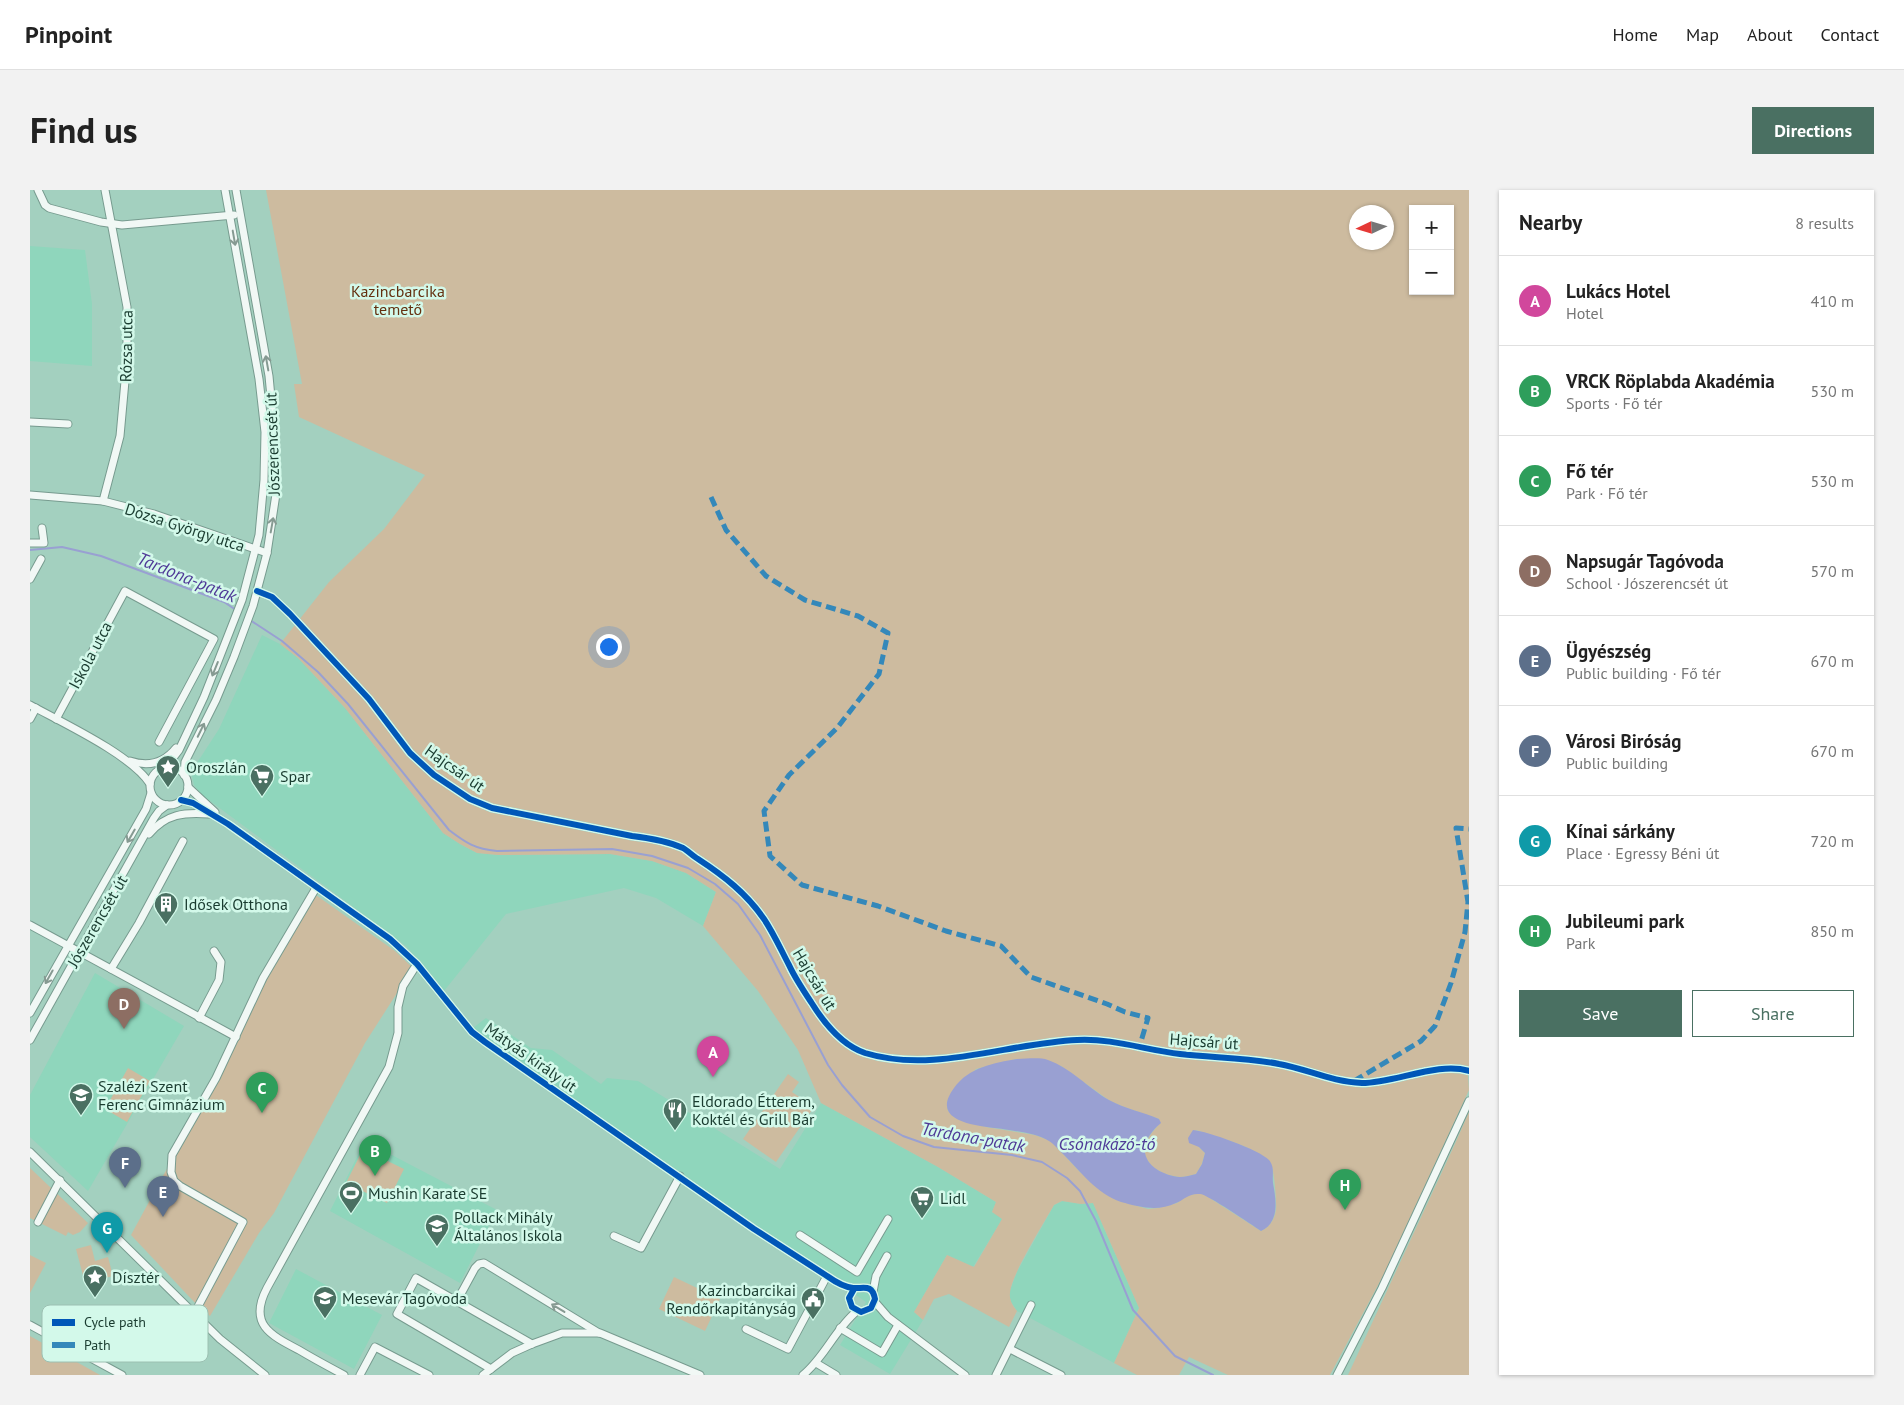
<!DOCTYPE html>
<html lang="en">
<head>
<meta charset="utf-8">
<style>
	:root { --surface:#fff; --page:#f2f2f2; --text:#222; --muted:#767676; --line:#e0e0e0; --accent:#4a7062 }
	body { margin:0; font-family:"PT Sans",sans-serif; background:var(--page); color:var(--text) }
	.controls { position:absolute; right:15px; top:15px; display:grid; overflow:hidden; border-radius:0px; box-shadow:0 1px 4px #0004 }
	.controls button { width:45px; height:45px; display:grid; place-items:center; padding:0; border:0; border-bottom:1px solid var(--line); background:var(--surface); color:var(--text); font:25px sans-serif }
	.compass { position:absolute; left:1319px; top:15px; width:45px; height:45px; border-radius:50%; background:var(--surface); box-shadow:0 1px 4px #0004; rotate:266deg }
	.you { position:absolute; left:578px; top:456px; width:18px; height:18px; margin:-12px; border:4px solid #fff; border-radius:50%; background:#1a73e8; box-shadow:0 0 0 8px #1a73e833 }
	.badge { display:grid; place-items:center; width:32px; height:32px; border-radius:50%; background:var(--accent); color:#fff; font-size:16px; font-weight:700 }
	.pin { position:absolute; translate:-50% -41px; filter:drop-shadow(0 1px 2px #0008) }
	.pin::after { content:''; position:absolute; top:26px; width:18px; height:15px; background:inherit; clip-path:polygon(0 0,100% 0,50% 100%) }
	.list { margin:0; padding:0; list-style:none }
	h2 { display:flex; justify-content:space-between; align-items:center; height:65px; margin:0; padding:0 20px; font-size:21px }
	h2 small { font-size:16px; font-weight:400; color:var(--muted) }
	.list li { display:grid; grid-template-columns:32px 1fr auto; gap:15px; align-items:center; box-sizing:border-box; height:90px; padding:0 20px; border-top:1px solid var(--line) }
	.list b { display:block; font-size:19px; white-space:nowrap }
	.list p { margin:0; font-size:16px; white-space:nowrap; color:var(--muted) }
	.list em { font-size:16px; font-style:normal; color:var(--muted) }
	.actions { display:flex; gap:10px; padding:15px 20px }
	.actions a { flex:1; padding:11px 0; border:1px solid var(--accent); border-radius:0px; text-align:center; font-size:18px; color:var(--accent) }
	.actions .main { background:var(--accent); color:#fff }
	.map { position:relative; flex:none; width:1439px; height:1185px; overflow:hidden; border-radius:0px }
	header { display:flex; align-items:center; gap:30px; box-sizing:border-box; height:70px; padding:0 25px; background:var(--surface); border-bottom:1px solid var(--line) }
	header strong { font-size:24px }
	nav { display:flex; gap:28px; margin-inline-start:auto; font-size:18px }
	.intro { display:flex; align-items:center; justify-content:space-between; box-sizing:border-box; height:120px; padding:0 30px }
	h1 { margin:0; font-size:35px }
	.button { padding:12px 22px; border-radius:0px; background:var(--accent); color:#fff; font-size:18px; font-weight:700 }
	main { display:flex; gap:30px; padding:0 30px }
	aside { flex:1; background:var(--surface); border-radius:0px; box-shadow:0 1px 4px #0004 }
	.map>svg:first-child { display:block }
</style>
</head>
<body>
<header>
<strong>Pinpoint</strong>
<nav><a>Home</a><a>Map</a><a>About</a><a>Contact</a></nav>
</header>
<div class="intro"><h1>Find us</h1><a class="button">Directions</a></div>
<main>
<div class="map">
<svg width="1439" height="1185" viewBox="0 0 1439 1185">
	<rect width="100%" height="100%" fill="#a3d0bf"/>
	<g fill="#8fd6bc">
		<path d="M 0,56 L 55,60 L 62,114 L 62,176 L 0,171 Z"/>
		<path d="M 232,445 L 250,454 L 268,468 L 315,518 L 413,643 L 430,654 L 447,663 L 468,665 L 580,664 L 622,671 L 656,683 L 686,702 L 673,736 L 626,708 L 594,698 L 476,724 L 414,801 L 376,756 L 172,605 L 164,595 L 161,582 L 189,539 Z"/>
		<path d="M 65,783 L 154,836 L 58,1001 L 0,947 L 0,905 Z"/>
		<path d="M 456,828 L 501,858 L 522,860 L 571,894 L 577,888 L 608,891 L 750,979 L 791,913 L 908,977 L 966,1012 L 962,1022 L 973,1028 L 943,1077 L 917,1065 L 884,1122 L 893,1130 L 860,1184 L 810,1155 L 836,1112 L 443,838 Z"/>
		<path d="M 335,951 L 467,1020 L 430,1093 L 300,1021 Z"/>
		<path d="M 1032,1011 L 1051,1014 L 1063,1013 L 1109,1118 L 1084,1173 L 987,1121 L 981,1112 L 979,1103 L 987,1082 L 1024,1015 Z"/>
		<path d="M 266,1079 L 352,1125 L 324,1179 L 239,1133 Z"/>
	</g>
	<g fill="#cdbb9f" fill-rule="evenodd">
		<path d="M 236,0 L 1439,0 L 1439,883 L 1438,886 L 1439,900 L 1354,1084 L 1300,1185 L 1198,1185 L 1159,1167 L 1149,1185 L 1107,1185 L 1084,1173 L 1109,1118 L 1063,1013 L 1051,1014 L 1032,1011 L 1024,1015 C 1014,1033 981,1085 980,1103 C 979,1110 983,1116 987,1121 L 979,1137 L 919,1104 L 904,1109 L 893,1130 L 884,1122 L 917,1065 L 944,1077 L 972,1029 L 962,1022 L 966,1012 L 908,977 L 791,913 L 768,860 L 728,801 L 673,736 L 686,702 L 656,683 L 622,671 L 580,664 L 468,665 L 447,663 L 430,654 L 413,643 L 315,518 L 268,468 L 250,454 L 299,392 L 354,339 L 395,285 L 269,227 L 264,194 L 272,194 ZM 1383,19 L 1420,19 L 1420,101 L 1383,101 ZM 1326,22 L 1356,22 L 1356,52 L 1326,52 ZM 987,869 L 1031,876 L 1080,911 L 1094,917 L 1129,929 L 1130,933 C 1126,938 1118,946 1116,953 C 1109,974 1133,986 1150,987 C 1156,987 1161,985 1166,984 L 1172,974 L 1175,963 L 1169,957 L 1166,940 C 1184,947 1235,958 1242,977 C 1244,983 1246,1004 1246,1012 C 1247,1024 1243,1035 1231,1041 L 1172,1003 L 1158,1005 L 1147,1013 L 1128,1018 L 1118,1019 L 1090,1011 L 1050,982 L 1021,951 L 1005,945 L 956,937 L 918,921 L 917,912 L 946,879 Z"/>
		<path d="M 283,703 L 365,761 L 383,778 L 335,853 L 244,1023 L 229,1043 L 180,1126 L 167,1115 L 101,1045 L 186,888 L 233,788 Z"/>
		<path d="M 98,878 L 120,891 L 97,932 L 75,919 Z"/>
		<path d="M 758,884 L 769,892 L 762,902 L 784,917 L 746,972 L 713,949 Z"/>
		<path d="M 1439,922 L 1439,1185 L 1318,1185 L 1424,956 Z"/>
		<path d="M 333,959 L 374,979 L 357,1013 L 316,993 Z"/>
		<path d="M 0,978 L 58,1033 L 50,1042 L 43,1045 L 38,1042 L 36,1046 L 0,1028 Z"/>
		<path d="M 61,1055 L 65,1071 L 78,1067 L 83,1086 L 55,1093 L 46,1059 Z"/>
		<path d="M 0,1065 L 16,1073 L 0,1103 Z"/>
		<path d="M 644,1087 L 690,1109 L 675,1141 L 629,1119 Z"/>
		<path d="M 0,1146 L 70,1185 L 0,1185 Z"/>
	</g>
	<path fill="#99a0d2" d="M 987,869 C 997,869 1009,867 1018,870 C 1041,878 1058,898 1079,910 C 1095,919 1113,922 1129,929 L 1131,933 C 1125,938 1119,945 1116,952 C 1109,974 1133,986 1150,987 C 1155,987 1161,985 1166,984 L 1172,974 L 1175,963 L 1169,957 L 1159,953 L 1158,948 L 1163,940 C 1177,941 1230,960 1239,970 C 1245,977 1242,985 1243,993 C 1246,1010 1250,1032 1231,1041 C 1222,1035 1177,1004 1170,1004 C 1159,1003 1155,1009 1146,1013 C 1128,1022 1109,1017 1091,1012 C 1067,1004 1050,981 1033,964 C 1029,960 1024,954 1019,951 C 1008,944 992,942 979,940 C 958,936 896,936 924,898 C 939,877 964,873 987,869 Z"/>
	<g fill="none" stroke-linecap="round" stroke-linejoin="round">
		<g stroke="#99a0d2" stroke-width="2">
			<path d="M 0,360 L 32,357 L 71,366 L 194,412 L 206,420"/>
			<path d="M 220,430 L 252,451 L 288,482 L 318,514 L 419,640 C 436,653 445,659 467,661 L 582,659 L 622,666 L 658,678 L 685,694 L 708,714 L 730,745 L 798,875 L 812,895 L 840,927 L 873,946 L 904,957 L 982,965 L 1012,972 L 1037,988 L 1050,1001 L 1066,1031 L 1103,1120 L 1145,1166 L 1183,1185"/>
		</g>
		<g stroke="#779b8f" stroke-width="9">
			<g id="street">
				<path d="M 8,0 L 15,15 L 19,18 L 71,32 L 92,35 L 204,25"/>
				<path d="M 0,232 L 38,234"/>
				<path d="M 0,305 L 73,311 L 124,324 L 237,363"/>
				<path d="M 73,311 L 90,246 L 97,169 L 97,117 L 75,0"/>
				<path d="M 0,353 L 14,353 L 12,338"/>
				<path d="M 0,389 L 11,369"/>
				<path d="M 227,401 L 242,407 L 260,424 L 339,509 L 380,563 L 404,585 L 440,609 L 462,618 L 602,646 C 619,648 637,651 653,658 C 658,661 663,666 668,669 C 694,686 716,703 734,729 C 744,744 751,760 759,775 C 765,788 773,800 781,812 C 794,833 811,855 835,863 C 903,884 978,853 1047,850 C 1081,848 1116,860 1150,864 C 1183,868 1216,867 1249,874 C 1277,879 1302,892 1332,893 C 1365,893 1409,871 1439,881"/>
				<path d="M 0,515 C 31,532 102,565 120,594"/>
				<path d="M 0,529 L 6,518"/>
				<path d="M 26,529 L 95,401 L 184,449 L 129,552"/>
				<path d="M 100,571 C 118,577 134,573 146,558"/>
				<path d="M 136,577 L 149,560 L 174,507 L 212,410 L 229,345 L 234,290 L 235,242 L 229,189 L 195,0"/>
				<circle cx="139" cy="596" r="19"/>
				<path d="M 154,585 L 155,572 L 186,510 L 204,467 L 223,416 L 237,363 L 246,304 L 244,239 L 239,186 L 206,0"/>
				<path d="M 158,597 L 185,622"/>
				<path d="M 151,610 L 163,613 L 198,634 L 360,749 L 387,774 L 442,842 L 455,852 L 724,1039 L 797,1086 C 804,1091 814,1097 823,1098 C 833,1099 842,1093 845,1109 L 841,1118 L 831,1122 L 822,1117 L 819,1108 L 824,1099"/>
				<path d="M 119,644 C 136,624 154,622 179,624"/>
				<path d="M 0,735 L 206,847"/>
				<path d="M 81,779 L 109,733 L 153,651"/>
				<path d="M 0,823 L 116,619 L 121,603"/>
				<path d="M 169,828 L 189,790 L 191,772 L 184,761"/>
				<path d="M 0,850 L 124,628 L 129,621 L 137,615"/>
				<path d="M 0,962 L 190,1149 L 235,1185"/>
				<path d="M 8,1032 L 30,990"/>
				<path d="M 770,1045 L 827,1082 L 858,1029"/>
				<path d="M 584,1046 L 611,1058 L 650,986"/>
				<path d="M 843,1102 L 846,1086 L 857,1066"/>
				<path d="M 427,1111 L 445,1078 L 449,1074 L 454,1073 L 569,1143"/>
				<path d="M 845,1112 L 858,1127 L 935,1185"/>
				<path d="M 164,1124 L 213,1032 L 150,996 L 144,991 L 141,982 L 142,965 L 186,888 L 233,788 L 286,698"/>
				<path d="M 0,1135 L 92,1185"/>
				<path d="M 810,1138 L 852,1163 L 868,1135"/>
				<path d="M 716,1139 L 758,1159 L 797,1086"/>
				<path d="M 980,1159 L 1031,1185"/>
				<path d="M 786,1173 L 806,1185"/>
				<path d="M 461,1179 L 367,1124 L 386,1088 L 502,1154"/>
				<path d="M 314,1185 C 299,1177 284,1169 269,1160 C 240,1145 218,1134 237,1098 L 359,877 L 368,843 L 368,817 L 373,796 L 387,774"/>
				<path d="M 330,1185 L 345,1157 L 399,1185"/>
				<path d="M 453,1185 L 482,1163 L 502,1154 L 532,1143 L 570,1143 L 670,1185"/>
				<path d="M 773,1185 C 795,1167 805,1139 827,1121"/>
				<path d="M 966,1185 L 1001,1115"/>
				<path d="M 1307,1185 L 1352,1098 L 1439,911"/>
			</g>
		</g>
		<use href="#street" stroke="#f1f8f5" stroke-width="7"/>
		<g stroke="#3488ba" stroke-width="5" stroke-dasharray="10 5" stroke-linecap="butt">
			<path d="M 681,307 L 696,340 L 736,386 L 775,410 L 828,426 L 858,443 L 849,484 L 807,538 L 759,585 L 734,621 L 740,666 L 772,695 L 848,716 L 916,741 L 971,756 L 1001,787 L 1077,814 L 1095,822 L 1118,828 L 1109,858"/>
			<path d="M 1324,891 L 1391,851 L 1405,836 L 1421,793 L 1435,742 L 1438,712 L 1426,638 L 1439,639"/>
		</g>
		<g stroke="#d3f9ea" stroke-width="9">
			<g id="cycleway">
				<path d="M 227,401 L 242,407 L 260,424 L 339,509 L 380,563 L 404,585 L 440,609 L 462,618 L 602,646 C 619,648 637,651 653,658 C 658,661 663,666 668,669 C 694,686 716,703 734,729 C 744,744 751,760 759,775 C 765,788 773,800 781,812 C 794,833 811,855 835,863 C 903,884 978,853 1047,850 C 1081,848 1116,860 1150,864 C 1183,868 1216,867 1249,874 C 1277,879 1302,892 1332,893 C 1365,893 1409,871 1439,881"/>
				<path d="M 151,610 L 163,613 L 198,634 L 360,749 L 387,774 L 442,842 L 455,852 L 724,1039 L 797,1086 C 804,1091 814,1097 823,1098 C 833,1099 842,1093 845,1109 L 841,1118 L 831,1122 L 822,1117 L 819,1108 L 824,1099"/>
			</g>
		</g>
		<use href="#cycleway" stroke="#0057b8" stroke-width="6"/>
	</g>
	<defs><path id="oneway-shaft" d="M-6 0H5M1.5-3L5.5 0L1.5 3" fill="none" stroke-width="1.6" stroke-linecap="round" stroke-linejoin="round" transform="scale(1.25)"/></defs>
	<g stroke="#869a92">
		<use href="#oneway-shaft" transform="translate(204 48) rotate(80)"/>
		<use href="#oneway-shaft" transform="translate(237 173) rotate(-100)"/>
		<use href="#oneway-shaft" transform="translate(242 335) rotate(-80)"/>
		<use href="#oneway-shaft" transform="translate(185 479) rotate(112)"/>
		<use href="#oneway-shaft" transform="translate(171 540) rotate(-64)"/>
		<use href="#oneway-shaft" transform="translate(101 646) rotate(120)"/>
		<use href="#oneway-shaft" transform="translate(19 787) rotate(119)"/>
		<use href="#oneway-shaft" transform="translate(528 1118) rotate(-149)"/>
	</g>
	<defs>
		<g id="sight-pin" transform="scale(1.25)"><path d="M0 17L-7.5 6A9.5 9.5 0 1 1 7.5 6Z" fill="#4a7062" stroke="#d3f9ea"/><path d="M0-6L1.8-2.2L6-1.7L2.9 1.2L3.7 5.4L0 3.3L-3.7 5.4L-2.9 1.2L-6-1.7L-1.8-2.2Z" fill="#fff"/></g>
		<g id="supermarket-pin" transform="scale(1.25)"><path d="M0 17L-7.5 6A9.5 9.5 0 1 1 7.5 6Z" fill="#4a7062" stroke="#d3f9ea"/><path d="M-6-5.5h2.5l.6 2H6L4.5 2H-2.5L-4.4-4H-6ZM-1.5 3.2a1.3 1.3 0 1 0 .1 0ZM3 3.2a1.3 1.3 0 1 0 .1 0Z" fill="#fff"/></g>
		<g id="building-pin" transform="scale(1.25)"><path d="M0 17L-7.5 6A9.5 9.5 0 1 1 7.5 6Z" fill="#4a7062" stroke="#d3f9ea"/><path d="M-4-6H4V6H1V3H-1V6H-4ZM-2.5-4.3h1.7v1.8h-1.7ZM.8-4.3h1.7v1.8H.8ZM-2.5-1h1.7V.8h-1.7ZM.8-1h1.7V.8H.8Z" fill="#fff"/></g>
		<g id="school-pin" transform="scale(1.25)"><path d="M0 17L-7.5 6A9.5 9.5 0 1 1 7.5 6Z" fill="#4a7062" stroke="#d3f9ea"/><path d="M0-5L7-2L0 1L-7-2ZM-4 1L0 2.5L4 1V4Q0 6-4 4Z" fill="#fff"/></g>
		<g id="restaurant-pin" transform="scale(1.25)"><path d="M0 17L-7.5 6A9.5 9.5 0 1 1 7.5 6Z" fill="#4a7062" stroke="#d3f9ea"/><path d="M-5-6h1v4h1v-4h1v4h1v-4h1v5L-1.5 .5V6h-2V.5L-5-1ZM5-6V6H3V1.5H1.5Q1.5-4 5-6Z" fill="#fff"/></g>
		<g id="stadium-pin" transform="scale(1.25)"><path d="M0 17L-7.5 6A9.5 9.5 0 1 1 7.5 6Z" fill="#4a7062" stroke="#d3f9ea"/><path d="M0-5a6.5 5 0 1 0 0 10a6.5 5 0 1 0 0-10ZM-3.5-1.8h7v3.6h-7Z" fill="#fff"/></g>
		<g id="civic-pin" transform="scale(1.25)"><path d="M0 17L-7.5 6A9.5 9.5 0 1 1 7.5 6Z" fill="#4a7062" stroke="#d3f9ea"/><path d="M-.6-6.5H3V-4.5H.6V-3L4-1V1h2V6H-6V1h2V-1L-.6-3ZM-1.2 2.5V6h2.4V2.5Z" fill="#fff"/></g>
	</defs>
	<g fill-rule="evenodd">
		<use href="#sight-pin" x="138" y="577"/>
		<use href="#supermarket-pin" x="232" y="586"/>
		<use href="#building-pin" x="136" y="714"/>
		<use href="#school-pin" x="51" y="905"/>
		<use href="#restaurant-pin" x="645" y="920"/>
		<use href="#stadium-pin" x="321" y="1003"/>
		<use href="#supermarket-pin" x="892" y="1008"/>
		<use href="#school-pin" x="407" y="1036"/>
		<use href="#sight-pin" x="65" y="1087"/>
		<use href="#school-pin" x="295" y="1108"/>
		<use href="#civic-pin" x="783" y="1109"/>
	</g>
	<g text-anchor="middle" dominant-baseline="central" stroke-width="5" stroke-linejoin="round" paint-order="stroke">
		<g font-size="16" fill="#64300f" stroke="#d3f9ea">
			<text x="368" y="101">Kazincbarcika<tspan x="368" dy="18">temető</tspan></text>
		</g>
		<g font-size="16" fill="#1a3c30" stroke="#d3f9ea">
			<text transform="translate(96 156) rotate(-89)">Rózsa utca</text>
			<text transform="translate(242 254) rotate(-92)">Jószerencsét út</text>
			<text transform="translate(155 337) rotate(18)">Dózsa György utca</text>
			<text transform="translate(60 465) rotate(-62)">Iskola utca</text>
			<text transform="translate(425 578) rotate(35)">Hajcsár út</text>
			<text transform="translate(67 731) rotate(-60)">Jószerencsét út</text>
			<text transform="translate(785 789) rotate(59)">Hajcsár út</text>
			<text transform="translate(1174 851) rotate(4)">Hajcsár út</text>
			<text transform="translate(501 867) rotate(35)">Mátyás király út</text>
		</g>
		<g font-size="16" fill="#1a3c30" stroke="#d3f9ea" text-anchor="start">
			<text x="156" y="577">Oroszlán</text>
			<text x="250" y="586">Spar</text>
			<text x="154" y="714">Idősek Otthona</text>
			<text x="68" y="896">Szalézi Szent<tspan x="68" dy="18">Ferenc Gimnázium</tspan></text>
			<text x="662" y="911">Eldorado Étterem,<tspan x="662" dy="18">Koktél és Grill Bár</tspan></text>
			<text x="338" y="1003">Mushin Karate SE</text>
			<text x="910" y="1008">Lidl</text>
			<text x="424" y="1027">Pollack Mihály<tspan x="424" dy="18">Általános Iskola</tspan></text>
			<text x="82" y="1087">Dísztér</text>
			<text x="766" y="1100" text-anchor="end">Kazincbarcikai<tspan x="766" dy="18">Rendőrkapitányság</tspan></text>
			<text x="312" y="1108">Mesevár Tagóvoda</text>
		</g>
		<g font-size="18" font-style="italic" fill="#4f3a97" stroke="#d3f9ea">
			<text transform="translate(157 387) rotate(22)">Tardona-patak</text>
			<text transform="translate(943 947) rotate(10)">Tardona-patak</text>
			<text x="1077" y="953">Csónakázó-tó</text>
		</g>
	</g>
	<rect x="12" y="1115" width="166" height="57" rx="8" fill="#d3f9ea" stroke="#9cc0b2" stroke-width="1"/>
	<rect x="22" y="1129" width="23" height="7" fill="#0057b8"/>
	<rect x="22" y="1152" width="23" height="6" fill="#3488ba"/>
	<g font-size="14" fill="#1a3c30">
		<text x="54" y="1137">Cycle path</text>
		<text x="54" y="1160">Path</text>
	</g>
</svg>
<div class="controls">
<button>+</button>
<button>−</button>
</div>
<svg class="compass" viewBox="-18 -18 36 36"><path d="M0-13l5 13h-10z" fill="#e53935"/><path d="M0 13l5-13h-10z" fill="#767676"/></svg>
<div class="you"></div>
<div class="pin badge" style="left:683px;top:887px;background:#d1479c">A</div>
<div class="pin badge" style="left:345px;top:986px;background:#2e9e5b">B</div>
<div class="pin badge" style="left:232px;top:923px;background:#2e9e5b">C</div>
<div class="pin badge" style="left:94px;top:839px;background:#8d6e63">D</div>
<div class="pin badge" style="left:133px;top:1027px;background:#5c6f8a">E</div>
<div class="pin badge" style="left:95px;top:998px;background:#5c6f8a">F</div>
<div class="pin badge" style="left:77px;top:1063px;background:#0f9aa8">G</div>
<div class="pin badge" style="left:1315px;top:1020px;background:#2e9e5b">H</div>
</div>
<aside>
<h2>Nearby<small>8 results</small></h2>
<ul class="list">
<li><span class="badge" style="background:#d1479c">A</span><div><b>Lukács Hotel</b><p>Hotel</p></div><em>410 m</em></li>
<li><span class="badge" style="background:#2e9e5b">B</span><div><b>VRCK Röplabda Akadémia</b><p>Sports · Fő tér</p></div><em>530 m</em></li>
<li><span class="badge" style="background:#2e9e5b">C</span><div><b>Fő tér</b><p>Park · Fő tér</p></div><em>530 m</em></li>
<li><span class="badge" style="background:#8d6e63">D</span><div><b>Napsugár Tagóvoda</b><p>School · Jószerencsét út</p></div><em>570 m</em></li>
<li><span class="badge" style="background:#5c6f8a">E</span><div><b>Ügyészség</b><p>Public building · Fő tér</p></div><em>670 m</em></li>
<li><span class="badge" style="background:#5c6f8a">F</span><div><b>Városi Biróság</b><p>Public building</p></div><em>670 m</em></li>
<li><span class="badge" style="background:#0f9aa8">G</span><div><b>Kínai sárkány</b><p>Place · Egressy Béni út</p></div><em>720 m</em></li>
<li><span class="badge" style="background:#2e9e5b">H</span><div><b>Jubileumi park</b><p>Park</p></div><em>850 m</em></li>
</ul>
<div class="actions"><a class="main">Save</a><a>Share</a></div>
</aside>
</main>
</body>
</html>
